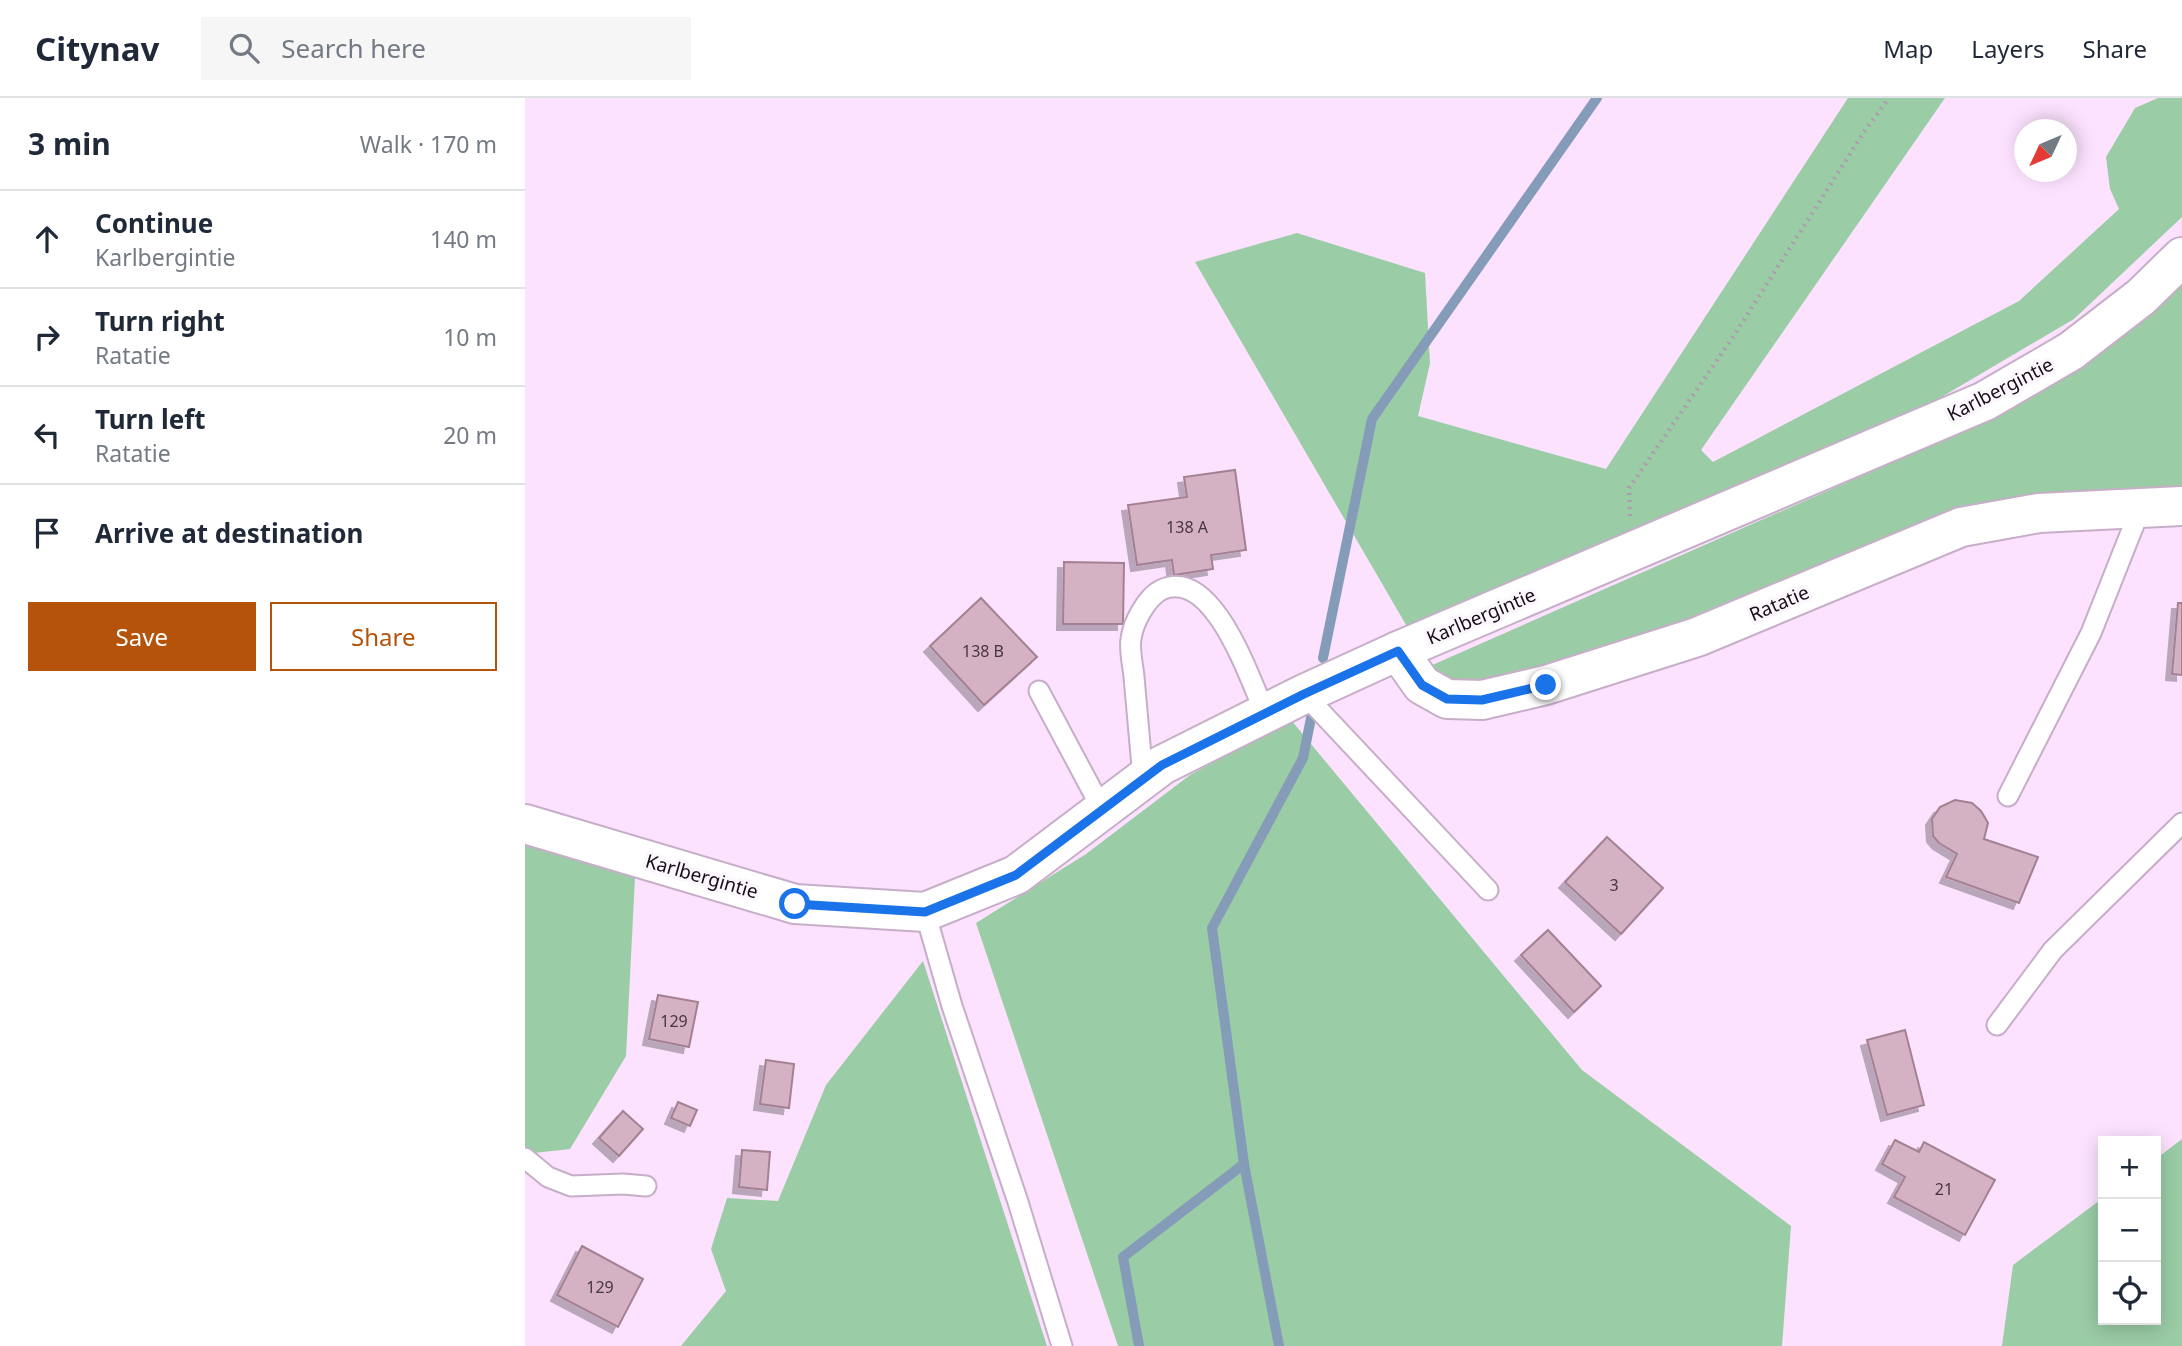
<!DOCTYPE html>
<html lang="en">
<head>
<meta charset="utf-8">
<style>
	:root { --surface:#fff; --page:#f6f6f7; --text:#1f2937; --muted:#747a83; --line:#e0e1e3; --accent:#b45309 }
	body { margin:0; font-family:"Noto Sans",sans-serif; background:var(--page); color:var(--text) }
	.controls { position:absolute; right:21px; bottom:21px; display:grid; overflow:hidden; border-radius:0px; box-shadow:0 4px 18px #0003 }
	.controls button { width:63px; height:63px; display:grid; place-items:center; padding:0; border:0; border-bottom:2px solid var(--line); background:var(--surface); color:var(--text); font:35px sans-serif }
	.compass { position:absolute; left:1489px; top:21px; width:63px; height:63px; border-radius:50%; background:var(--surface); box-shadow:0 4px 18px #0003; rotate:226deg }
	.stop { position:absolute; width:21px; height:21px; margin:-16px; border:5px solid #1a73e8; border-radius:50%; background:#fff }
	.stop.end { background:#1a73e8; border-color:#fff; box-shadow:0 2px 7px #0008 }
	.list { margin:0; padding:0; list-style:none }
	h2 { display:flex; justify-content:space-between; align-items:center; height:91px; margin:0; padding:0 28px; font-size:30px }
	h2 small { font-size:23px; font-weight:400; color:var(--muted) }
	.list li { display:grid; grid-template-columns:46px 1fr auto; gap:21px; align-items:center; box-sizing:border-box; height:98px; padding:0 28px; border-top:2px solid var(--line) }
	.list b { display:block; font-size:26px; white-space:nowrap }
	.list p { margin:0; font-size:23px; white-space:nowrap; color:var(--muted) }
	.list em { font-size:23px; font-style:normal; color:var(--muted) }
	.actions { display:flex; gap:14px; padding:21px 28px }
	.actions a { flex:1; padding:16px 0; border:2px solid var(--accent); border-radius:0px; text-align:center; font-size:24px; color:var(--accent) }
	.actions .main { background:var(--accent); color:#fff }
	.icon { flex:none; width:38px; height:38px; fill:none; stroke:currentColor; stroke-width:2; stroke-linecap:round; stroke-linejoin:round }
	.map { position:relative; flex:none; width:1657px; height:1248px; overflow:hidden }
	header { display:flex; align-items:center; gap:42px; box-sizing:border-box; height:98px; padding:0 35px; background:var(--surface); border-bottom:2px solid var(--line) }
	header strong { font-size:33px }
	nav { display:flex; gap:38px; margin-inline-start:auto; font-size:24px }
	.search { width:490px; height:63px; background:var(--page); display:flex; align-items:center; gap:18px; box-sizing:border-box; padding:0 24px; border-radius:0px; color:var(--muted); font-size:26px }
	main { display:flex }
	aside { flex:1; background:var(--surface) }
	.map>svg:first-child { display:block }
</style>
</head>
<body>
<header>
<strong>Citynav</strong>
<div class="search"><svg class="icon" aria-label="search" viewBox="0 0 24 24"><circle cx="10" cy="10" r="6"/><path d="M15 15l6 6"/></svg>Search here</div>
<nav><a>Map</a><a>Layers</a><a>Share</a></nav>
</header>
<main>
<aside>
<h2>3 min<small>Walk · 170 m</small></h2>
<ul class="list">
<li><svg class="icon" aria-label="ahead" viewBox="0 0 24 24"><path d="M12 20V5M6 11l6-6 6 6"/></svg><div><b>Continue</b><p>Karlbergintie</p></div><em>140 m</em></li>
<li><svg class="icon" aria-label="right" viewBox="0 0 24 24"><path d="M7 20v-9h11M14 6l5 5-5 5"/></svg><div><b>Turn right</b><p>Ratatie</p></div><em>10 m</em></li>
<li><svg class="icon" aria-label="left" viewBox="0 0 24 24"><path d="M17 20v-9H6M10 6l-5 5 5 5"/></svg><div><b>Turn left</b><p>Ratatie</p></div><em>20 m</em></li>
<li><svg class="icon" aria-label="arrive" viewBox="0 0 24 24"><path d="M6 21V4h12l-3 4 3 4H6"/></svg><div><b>Arrive at destination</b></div></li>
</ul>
<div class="actions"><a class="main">Save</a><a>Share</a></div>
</aside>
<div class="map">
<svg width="1657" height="1248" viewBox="0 0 1657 1248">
	<defs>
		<filter id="shadow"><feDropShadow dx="-6" dy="6" stdDeviation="0" flood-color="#0004"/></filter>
	</defs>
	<rect width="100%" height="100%" fill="#fce2fe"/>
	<g fill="#9acca6">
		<path d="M 1323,0 L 1420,0 L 1176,352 L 1188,364 L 1494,203 L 1594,111 L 1585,91 L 1581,59 L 1610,10 L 1633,0 L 1657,0 L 1657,119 L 1549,221 L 1391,314 L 884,532 L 670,164 L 772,135 L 900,175 L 905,265 L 893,318 L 1081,371 Z"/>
		<path d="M 1657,182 L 1657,397 L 1477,407 L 1169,525 L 987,586 L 917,587 L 905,568 L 1434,335 L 1542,277 Z"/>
		<path d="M 766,622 L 1057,972 L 1266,1128 L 1257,1248 L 593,1248 L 451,825 L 561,756 L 665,677 Z"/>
		<path d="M 0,746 L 110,779 L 101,958 L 45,1051 L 0,1056 Z"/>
		<path d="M 398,863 L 522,1248 L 156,1248 L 201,1193 L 186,1151 L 202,1100 L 253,1103 L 301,987 Z"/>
		<path d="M 1657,1041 L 1657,1248 L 1477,1248 L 1488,1167 L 1578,1100 L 1578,1222 L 1631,1222 L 1631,1061 Z"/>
	</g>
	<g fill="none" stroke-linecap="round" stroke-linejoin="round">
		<g stroke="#859cb9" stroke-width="10">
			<path d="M 798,560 L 847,321 L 1072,0"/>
			<path d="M 614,1248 L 598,1159 L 719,1066"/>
			<path d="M 754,1248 L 719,1066 L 687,830 L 778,660 L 786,620"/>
		</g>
	</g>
	<g fill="#d5b2c3" stroke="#a38192" stroke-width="2" filter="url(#shadow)">
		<path d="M 710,372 L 721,452 L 686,457 L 688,471 L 649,477 L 647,462 L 612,467 L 603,407 L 662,399 L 659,379 Z"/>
		<path d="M 539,464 L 599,465 L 598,526 L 538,526 Z"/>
		<path d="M 456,500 L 512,559 L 459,607 L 405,548 Z"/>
		<path d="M 1653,505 L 1657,505 L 1657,577 L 1647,576 Z"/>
		<path d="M 1430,702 L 1447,705 L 1456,713 L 1463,725 L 1459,741 L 1513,759 L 1494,805 L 1421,779 L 1432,756 L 1414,745 L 1408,738 L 1407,721 L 1415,709 Z"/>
		<path d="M 1082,739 L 1138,790 L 1096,836 L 1040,784 Z"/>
		<path d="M 1023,832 L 1076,888 L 1049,914 L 996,857 Z"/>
		<path d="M 133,897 L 173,904 L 164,949 L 124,941 Z"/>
		<path d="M 1380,932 L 1399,1007 L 1362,1017 L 1342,942 Z"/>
		<path d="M 241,962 L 269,966 L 264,1010 L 235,1006 Z"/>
		<path d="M 153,1004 L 172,1012 L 165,1028 L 146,1020 Z"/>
		<path d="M 98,1013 L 118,1031 L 94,1058 L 74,1040 Z"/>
		<path d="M 1370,1042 L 1394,1054 L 1399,1044 L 1470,1082 L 1440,1137 L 1369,1099 L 1380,1079 L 1357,1066 Z"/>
		<path d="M 217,1052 L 245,1054 L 242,1092 L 214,1089 Z"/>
		<path d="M 57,1148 L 118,1181 L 93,1229 L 32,1197 Z"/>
	</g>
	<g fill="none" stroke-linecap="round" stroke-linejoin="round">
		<g stroke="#c7aec8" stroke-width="23">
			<g id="lane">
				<path d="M 514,593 L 577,711"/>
				<path d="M 779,596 L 963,792"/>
				<path d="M 618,680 C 615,647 612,613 609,579 C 608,567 604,552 606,541 C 608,525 621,500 636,492 C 688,467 725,582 740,615"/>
				<path d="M 1483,698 L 1566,535 L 1616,409"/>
				<path d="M 400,814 L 427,908 L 493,1104 L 537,1248"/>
				<path d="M 1472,927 L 1528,852 L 1657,725"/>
				<path d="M 0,1060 L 23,1079 L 46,1088 L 98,1086 L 121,1088"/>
			</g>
		</g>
		<g stroke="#c7aec8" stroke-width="42">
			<g id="street">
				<path d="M 873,553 L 897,587 L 922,601 L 957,602 L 1021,587 L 1172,539 L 1436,429 L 1514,415 L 1657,408"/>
				<path d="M 0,726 L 270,806 L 400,814 L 491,777 L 637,667 L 779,596 L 873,553 L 1460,303 L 1546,253 L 1616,199 L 1657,159"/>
			</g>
		</g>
		<path stroke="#af9bb1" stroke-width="4.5" stroke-dasharray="2 5" stroke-linecap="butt" d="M 1105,418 L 1104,390 L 1208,239 L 1339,34 L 1364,0"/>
		<use href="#lane" stroke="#fff" stroke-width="19"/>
		<use href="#street" stroke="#fff" stroke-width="38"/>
	</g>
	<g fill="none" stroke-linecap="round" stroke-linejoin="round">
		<path stroke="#1a73e8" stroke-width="9" d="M 270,806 L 400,814 L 491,777 L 637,667 L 779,596 L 873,553 L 897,587 L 922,601 L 957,602 L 1021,587"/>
	</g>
	<g text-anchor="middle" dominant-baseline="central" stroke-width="7" stroke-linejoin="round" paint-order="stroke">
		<g font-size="16" fill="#463642">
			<text x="662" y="429">138 A</text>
			<text x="458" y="553">138 B</text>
			<text x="1089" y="787">3</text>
			<text x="149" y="923">129</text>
			<text x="1419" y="1091">21</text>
			<text x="75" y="1189">129</text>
		</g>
		<g font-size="19" fill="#160d17" stroke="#fcf7fd">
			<text transform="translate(1475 291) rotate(-27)">Karlbergintie</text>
			<text transform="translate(1254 505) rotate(-23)">Ratatie</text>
			<text transform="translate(956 518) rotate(-23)">Karlbergintie</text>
			<text transform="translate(177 778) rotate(16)">Karlbergintie</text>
		</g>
	</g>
</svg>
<div class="controls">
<button>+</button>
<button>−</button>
<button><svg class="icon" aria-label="locate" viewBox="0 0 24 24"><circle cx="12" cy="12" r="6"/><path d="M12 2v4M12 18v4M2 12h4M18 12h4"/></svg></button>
</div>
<svg class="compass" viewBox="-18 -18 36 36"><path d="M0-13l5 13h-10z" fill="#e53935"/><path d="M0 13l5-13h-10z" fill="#747a83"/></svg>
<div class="stop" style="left:270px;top:806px"></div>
<div class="stop end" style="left:1021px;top:587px"></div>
</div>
</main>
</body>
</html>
